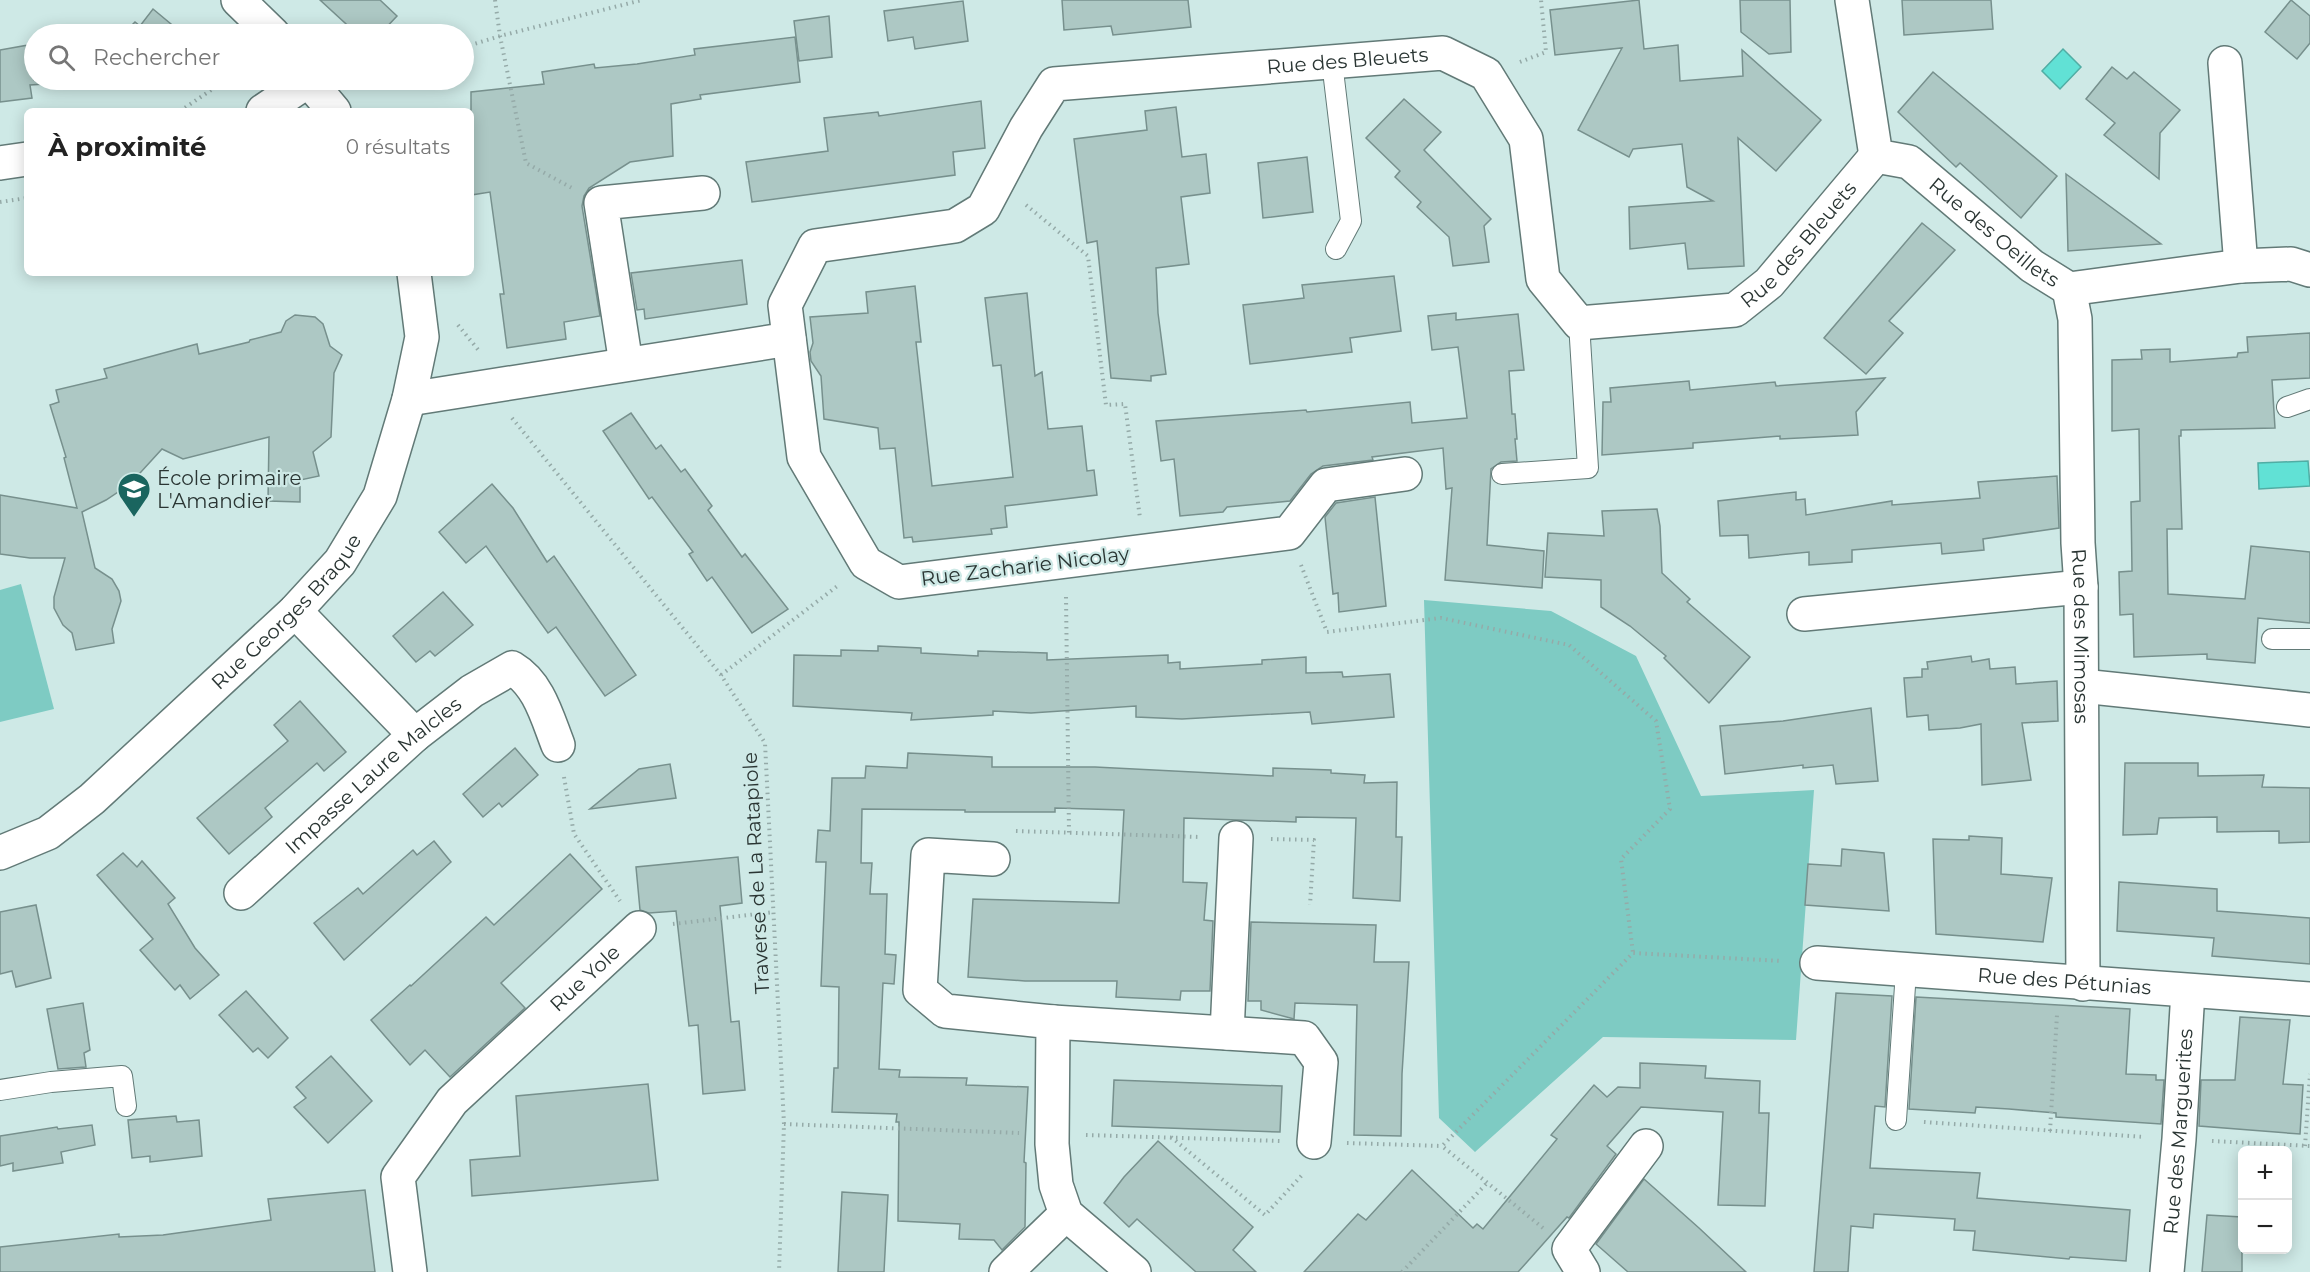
<!DOCTYPE html>
<html lang="fr">
<head>
<meta charset="utf-8">
<style>
	:root { --surface:#fff; --page:#f2f2f2; --text:#222; --muted:#767676; --line:#e0e0e0 }
	body { margin:0; font-family:Montserrat,sans-serif; background:var(--page); color:var(--text) }
	.controls { position:absolute; right:18px; bottom:18px; display:grid; overflow:hidden; border-radius:9px; box-shadow:0 3px 15px #0003 }
	.controls button { width:54px; height:54px; display:grid; place-items:center; padding:0; border:0; border-bottom:2px solid var(--line); background:var(--surface); color:var(--text); font:30px sans-serif }
	.list { margin:0; padding:0; list-style:none }
	h2 { display:flex; justify-content:space-between; align-items:center; height:78px; margin:0; padding:0 24px; font-size:26px }
	h2 small { font-size:20px; font-weight:400; color:var(--muted) }
	.icon { flex:none; width:33px; height:33px; fill:none; stroke:currentColor; stroke-width:2; stroke-linecap:round; stroke-linejoin:round }
	.map { position:relative; flex:none; width:2310px; height:1272px; overflow:hidden }
	.search { position:absolute; background:var(--surface); box-shadow:0 3px 15px #0003; left:24px; top:24px; width:450px; height:66px; display:flex; align-items:center; gap:15px; box-sizing:border-box; padding:0 21px; border-radius:33px; color:var(--muted); font-size:22px }
	.panel { position:absolute; background:var(--surface); box-shadow:0 3px 15px #0003; left:24px; top:108px; width:450px; height:168px; border-radius:9px }
	.map>svg:first-child { display:block }
</style>
</head>
<body>
<div class="map">
<svg width="2310" height="1272" viewBox="0 0 2310 1272">
	<rect width="100%" height="100%" fill="#cee9e6"/>
	<g fill="#7ecbc3">
		<path d="M 21,584 L 54,709 L 0,722 L 0,590 Z"/>
		<path d="M 1424,600 L 1551,611 L 1636,656 L 1701,796 L 1814,790 L 1796,1040 L 1603,1037 L 1475,1152 L 1439,1118 Z"/>
	</g>
	<g fill="#61e1d5" stroke="#50ada4" stroke-width="1.5">
		<path d="M 2063,49 L 2081,67 L 2060,89 L 2042,71 Z"/>
		<path d="M 2308,461 L 2310,486 L 2259,489 L 2258,463 Z"/>
	</g>
	<g fill="#adc8c4" stroke="#77908d" stroke-width="1.5">
		<path d="M 320,0 L 380,0 L 397,16 L 380,34 L 357,34 Z"/>
		<path d="M 1062,0 L 1188,0 L 1191,27 L 1113,35 L 1111,26 L 1064,30 Z"/>
		<path d="M 1639,0 L 1644,49 L 1678,45 L 1680,81 L 1743,76 L 1742,50 L 1821,120 L 1776,171 L 1738,138 L 1744,266 L 1688,269 L 1685,243 L 1630,249 L 1629,207 L 1713,201 L 1687,187 L 1682,144 L 1633,149 L 1629,157 L 1578,130 L 1622,48 L 1555,55 L 1550,10 Z"/>
		<path d="M 1740,0 L 1790,0 L 1791,52 L 1769,54 L 1741,32 Z"/>
		<path d="M 1902,0 L 1991,0 L 1993,29 L 1904,35 Z"/>
		<path d="M 2291,0 L 2310,16 L 2310,43 L 2297,59 L 2265,32 Z"/>
		<path d="M 963,1 L 968,41 L 915,49 L 913,37 L 888,41 L 884,11 Z"/>
		<path d="M 153,9 L 183,34 L 100,34 L 126,31 L 135,22 L 140,26 Z"/>
		<path d="M 829,16 L 832,57 L 799,61 L 794,21 Z"/>
		<path d="M 795,37 L 800,82 L 700,95 L 701,99 L 671,104 L 673,156 L 630,162 L 589,188 L 584,196 L 582,206 L 600,316 L 564,322 L 566,339 L 507,348 L 500,294 L 504,294 L 490,192 L 471,195 L 471,92 L 544,84 L 542,72 L 594,64 L 595,68 L 637,64 L 695,55 L 694,49 Z"/>
		<path d="M 34,44 L 34,80 L 158,80 L 155,83 L 119,88 L 119,81 L 92,83 L 92,81 L 30,85 L 32,98 L 0,102 L 0,50 Z"/>
		<path d="M 2112,67 L 2127,79 L 2134,72 L 2180,110 L 2160,133 L 2159,179 L 2104,135 L 2115,123 L 2086,99 Z"/>
		<path d="M 1933,72 L 2057,176 L 2021,218 L 1960,163 L 1956,167 L 1898,112 Z"/>
		<path d="M 1404,99 L 1441,132 L 1424,150 L 1491,219 L 1484,226 L 1489,262 L 1453,266 L 1449,237 L 1417,207 L 1421,202 L 1395,177 L 1400,171 L 1366,138 Z"/>
		<path d="M 981,101 L 985,148 L 953,152 L 955,175 L 752,202 L 746,162 L 828,151 L 824,118 L 878,112 L 879,116 Z"/>
		<path d="M 1176,107 L 1182,157 L 1206,154 L 1210,193 L 1181,197 L 1189,264 L 1156,268 L 1158,313 L 1166,374 L 1151,376 L 1151,381 L 1111,378 L 1097,241 L 1087,243 L 1074,139 L 1147,130 L 1145,111 Z"/>
		<path d="M 1307,157 L 1313,212 L 1263,218 L 1258,163 Z"/>
		<path d="M 2066,174 L 2161,244 L 2068,251 Z"/>
		<path d="M 1922,223 L 1955,250 L 1889,321 L 1903,333 L 1866,374 L 1824,338 Z"/>
		<path d="M 742,260 L 747,304 L 645,319 L 644,309 L 637,310 L 631,273 Z"/>
		<path d="M 1394,276 L 1401,331 L 1350,338 L 1352,352 L 1250,364 L 1243,305 L 1304,298 L 1302,285 Z"/>
		<path d="M 915,286 L 921,342 L 916,342 L 932,486 L 1013,477 L 1001,365 L 993,366 L 985,298 L 1027,293 L 1035,376 L 1042,372 L 1048,429 L 1082,426 L 1087,471 L 1094,470 L 1097,495 L 1005,506 L 1007,527 L 991,529 L 992,534 L 913,542 L 912,537 L 904,538 L 895,448 L 880,449 L 878,428 L 824,419 L 821,376 L 811,361 L 810,352 L 813,343 L 810,317 L 868,313 L 866,292 Z"/>
		<path d="M 1456,313 L 1456,320 L 1518,314 L 1524,370 L 1509,371 L 1512,414 L 1515,414 L 1517,439 L 1515,439 L 1517,461 L 1501,462 L 1491,469 L 1487,545 L 1544,551 L 1542,588 L 1445,580 L 1452,488 L 1446,489 L 1443,448 L 1372,457 L 1373,460 L 1323,466 L 1311,474 L 1290,501 L 1227,507 L 1223,512 L 1180,516 L 1174,459 L 1161,461 L 1156,421 L 1306,410 L 1307,412 L 1410,402 L 1412,423 L 1467,418 L 1458,347 L 1432,350 L 1428,316 Z"/>
		<path d="M 295,315 L 315,317 L 323,324 L 330,346 L 342,355 L 334,373 L 331,437 L 313,452 L 319,476 L 300,480 L 300,502 L 268,501 L 269,437 L 183,459 L 162,449 L 130,484 L 106,500 L 82,512 L 95,568 L 112,579 L 119,591 L 121,601 L 112,629 L 114,643 L 76,650 L 72,633 L 63,625 L 54,608 L 54,597 L 65,558 L 30,558 L 0,554 L 0,495 L 77,508 L 64,458 L 66,457 L 50,405 L 59,402 L 56,390 L 107,378 L 104,369 L 197,344 L 199,354 L 249,342 L 250,340 L 281,332 L 286,321 Z"/>
		<path d="M 2310,333 L 2310,378 L 2272,380 L 2275,428 L 2181,430 L 2181,436 L 2179,436 L 2182,529 L 2167,529 L 2168,594 L 2245,599 L 2251,546 L 2310,552 L 2310,623 L 2258,618 L 2255,663 L 2207,659 L 2207,654 L 2134,657 L 2133,614 L 2120,615 L 2119,572 L 2132,571 L 2131,502 L 2140,501 L 2139,429 L 2112,431 L 2112,360 L 2142,359 L 2141,350 L 2170,349 L 2170,362 L 2237,357 L 2238,353 L 2248,352 L 2247,337 Z"/>
		<path d="M 1885,378 L 1856,412 L 1858,435 L 1780,439 L 1780,436 L 1693,443 L 1693,448 L 1602,455 L 1603,402 L 1611,402 L 1610,388 L 1689,381 L 1690,390 L 1775,382 L 1776,386 Z"/>
		<path d="M 631,413 L 656,449 L 661,445 L 681,472 L 685,469 L 712,506 L 708,510 L 742,557 L 745,554 L 788,609 L 752,633 L 712,577 L 707,581 L 689,554 L 693,552 L 652,497 L 649,499 L 603,431 Z"/>
		<path d="M 2057,476 L 2059,528 L 1983,539 L 1984,550 L 1942,554 L 1941,543 L 1852,550 L 1852,562 L 1809,565 L 1809,552 L 1749,558 L 1748,535 L 1720,536 L 1718,501 L 1796,492 L 1796,500 L 1805,499 L 1806,515 L 1892,501 L 1892,505 L 1980,498 L 1978,482 Z"/>
		<path d="M 492,484 L 513,508 L 547,562 L 554,556 L 636,675 L 605,696 L 556,627 L 548,633 L 486,546 L 466,563 L 439,532 Z"/>
		<path d="M 1375,497 L 1386,606 L 1339,612 L 1338,593 L 1333,594 L 1325,517 L 1336,503 Z"/>
		<path d="M 1657,509 L 1660,526 L 1662,573 L 1690,599 L 1687,602 L 1750,657 L 1709,703 L 1664,658 L 1666,656 L 1630,626 L 1601,607 L 1601,580 L 1545,577 L 1548,533 L 1604,536 L 1602,511 Z"/>
		<path d="M 443,592 L 473,625 L 435,656 L 430,651 L 416,662 L 393,636 Z"/>
		<path d="M 878,646 L 921,648 L 921,653 L 978,656 L 978,651 L 1047,653 L 1047,660 L 1168,655 L 1168,663 L 1180,662 L 1180,669 L 1262,664 L 1262,660 L 1306,657 L 1306,673 L 1342,672 L 1343,677 L 1390,674 L 1394,717 L 1312,724 L 1310,712 L 1182,719 L 1136,717 L 1136,706 L 1031,713 L 993,711 L 993,715 L 911,720 L 912,713 L 793,706 L 794,655 L 841,656 L 841,650 L 878,651 Z"/>
		<path d="M 1971,656 L 1972,662 L 1989,659 L 1990,669 L 2015,667 L 2016,684 L 2057,681 L 2058,721 L 2022,723 L 2031,780 L 1982,785 L 1981,724 L 1960,728 L 1929,730 L 1928,715 L 1907,717 L 1904,678 L 1922,677 L 1922,669 L 1928,669 L 1927,662 Z"/>
		<path d="M 300,701 L 346,752 L 324,771 L 317,763 L 265,808 L 272,817 L 229,854 L 197,818 L 288,741 L 274,725 Z"/>
		<path d="M 1871,708 L 1878,781 L 1836,784 L 1833,765 L 1803,768 L 1803,765 L 1725,774 L 1720,726 L 1783,721 Z"/>
		<path d="M 515,748 L 538,775 L 502,807 L 499,803 L 483,817 L 463,794 Z"/>
		<path d="M 908,753 L 992,757 L 992,767 L 1095,767 L 1273,776 L 1273,768 L 1331,770 L 1331,773 L 1365,775 L 1364,783 L 1397,782 L 1396,837 L 1402,837 L 1400,901 L 1353,898 L 1356,818 L 1296,817 L 1296,822 L 1184,818 L 1183,882 L 1207,883 L 1204,920 L 1213,921 L 1210,991 L 1181,991 L 1180,1000 L 1116,997 L 1117,981 L 1025,981 L 968,977 L 973,899 L 1119,903 L 1124,810 L 1055,808 L 1055,812 L 965,812 L 965,810 L 862,809 L 861,863 L 872,863 L 870,894 L 887,894 L 885,954 L 896,955 L 894,984 L 883,983 L 879,1069 L 900,1070 L 899,1077 L 967,1078 L 966,1085 L 1028,1087 L 1024,1162 L 1026,1163 L 1025,1227 L 1002,1250 L 994,1240 L 959,1239 L 960,1224 L 898,1221 L 899,1122 L 896,1122 L 897,1114 L 832,1112 L 834,1068 L 838,1068 L 839,987 L 821,986 L 826,862 L 816,862 L 818,830 L 830,831 L 832,778 L 865,778 L 866,766 L 907,768 Z"/>
		<path d="M 2125,763 L 2198,763 L 2198,776 L 2264,775 L 2262,787 L 2310,788 L 2310,842 L 2279,843 L 2279,831 L 2217,832 L 2217,817 L 2159,818 L 2157,834 L 2123,835 Z"/>
		<path d="M 670,764 L 676,798 L 590,809 L 639,769 Z"/>
		<path d="M 1969,836 L 2002,838 L 2001,874 L 2052,878 L 2043,942 L 1936,934 L 1933,839 L 1969,840 Z"/>
		<path d="M 434,841 L 451,862 L 344,960 L 314,923 L 358,888 L 363,894 L 413,850 L 417,855 Z"/>
		<path d="M 1842,849 L 1884,853 L 1889,911 L 1805,905 L 1808,864 L 1841,866 Z"/>
		<path d="M 123,853 L 137,867 L 142,861 L 175,898 L 168,904 L 195,948 L 219,975 L 190,999 L 180,985 L 175,990 L 140,950 L 153,939 L 97,875 Z"/>
		<path d="M 570,854 L 602,889 L 501,983 L 525,1008 L 450,1077 L 425,1050 L 410,1065 L 371,1020 L 410,985 L 411,986 L 486,917 L 494,925 Z"/>
		<path d="M 738,857 L 742,903 L 720,906 L 731,1022 L 739,1021 L 745,1090 L 703,1094 L 698,1025 L 689,1026 L 676,911 L 649,913 L 640,910 L 636,867 Z"/>
		<path d="M 2119,882 L 2217,889 L 2217,911 L 2310,918 L 2310,964 L 2212,956 L 2214,938 L 2117,931 Z"/>
		<path d="M 36,905 L 51,978 L 16,987 L 12,971 L 0,974 L 0,912 Z"/>
		<path d="M 1251,922 L 1376,925 L 1374,962 L 1409,962 L 1402,1074 L 1401,1136 L 1354,1135 L 1357,1005 L 1295,1003 L 1294,1019 L 1261,1010 L 1261,1001 L 1248,1001 Z"/>
		<path d="M 246,991 L 288,1038 L 268,1058 L 258,1048 L 253,1052 L 219,1015 Z"/>
		<path d="M 1836,993 L 1892,996 L 1885,1107 L 1875,1106 L 1870,1168 L 1980,1173 L 1977,1198 L 2130,1210 L 2126,1261 L 2070,1257 L 2069,1259 L 1973,1250 L 1975,1231 L 1954,1230 L 1955,1219 L 1874,1214 L 1873,1228 L 1851,1226 L 1848,1272 L 1814,1272 Z"/>
		<path d="M 1916,997 L 2130,1009 L 2126,1074 L 2156,1075 L 2156,1080 L 2164,1080 L 2161,1124 L 2056,1117 L 2056,1113 L 2009,1109 L 1976,1107 L 1975,1113 L 1909,1109 Z"/>
		<path d="M 83,1003 L 90,1050 L 84,1053 L 86,1067 L 58,1069 L 47,1009 Z"/>
		<path d="M 2240,1017 L 2290,1020 L 2283,1084 L 2303,1085 L 2300,1134 L 2199,1126 L 2201,1080 L 2235,1080 Z"/>
		<path d="M 331,1056 L 372,1101 L 328,1143 L 294,1107 L 306,1098 L 296,1087 Z"/>
		<path d="M 1640,1063 L 1706,1066 L 1705,1078 L 1760,1081 L 1759,1113 L 1769,1113 L 1765,1206 L 1718,1205 L 1723,1112 L 1641,1107 L 1607,1146 L 1616,1154 L 1569,1218 L 1567,1217 L 1518,1272 L 1304,1272 L 1358,1214 L 1366,1220 L 1412,1170 L 1473,1228 L 1477,1224 L 1483,1229 L 1557,1139 L 1551,1135 L 1594,1085 L 1607,1097 L 1618,1087 L 1640,1088 Z"/>
		<path d="M 1114,1080 L 1282,1086 L 1280,1132 L 1112,1126 Z"/>
		<path d="M 648,1084 L 658,1180 L 472,1196 L 470,1160 L 520,1156 L 516,1096 Z"/>
		<path d="M 176,1116 L 177,1122 L 199,1120 L 202,1156 L 150,1162 L 150,1156 L 132,1158 L 128,1120 Z"/>
		<path d="M 92,1125 L 95,1145 L 61,1152 L 63,1163 L 13,1171 L 13,1163 L 0,1166 L 0,1136 L 57,1127 L 58,1129 Z"/>
		<path d="M 1158,1141 L 1253,1227 L 1233,1250 L 1256,1272 L 1196,1272 L 1137,1219 L 1129,1227 L 1104,1203 L 1124,1177 Z"/>
		<path d="M 1644,1179 L 1699,1228 L 1746,1272 L 1628,1272 L 1596,1244 Z"/>
		<path d="M 365,1190 L 375,1272 L 0,1272 L 0,1247 L 119,1234 L 119,1237 L 163,1235 L 271,1220 L 268,1199 Z"/>
		<path d="M 842,1192 L 888,1195 L 884,1272 L 838,1272 Z"/>
		<path d="M 2207,1215 L 2242,1217 L 2242,1272 L 2202,1272 Z"/>
	</g>
	<g fill="none" stroke-linecap="round" stroke-linejoin="round">
		<g stroke="#627a77" stroke-width="22">
			<g id="service">
				<path d="M 1332,62 L 1351,221 L 1336,249"/>
				<path d="M 2287,407 L 2310,399"/>
				<path d="M 1502,474 L 1588,468 L 1579,323"/>
				<path d="M 2272,639 L 2310,639"/>
				<path d="M 0,1090 L 51,1082 L 122,1076 L 126,1106"/>
				<path d="M 1896,1120 L 1906,971"/>
			</g>
		</g>
		<g stroke="#627a77" stroke-width="36">
			<g id="minor">
				<path d="M 238,0 L 273,34"/>
				<path id="s1" d="M 1852,0 L 1876,156 L 1909,162 L 2032,266 L 2069,289 L 2241,266 L 2291,264 L 2310,270"/>
				<path d="M 2225,63 L 2241,266"/>
				<path d="M 308,80 L 334,111"/>
				<path d="M 263,111 L 309,80"/>
				<path d="M 0,163 L 27,159"/>
				<path id="s2" d="M 2069,289 L 2075,319 L 2078,543 L 2081,587 L 2083,984"/>
				<path d="M 626,364 L 601,203 L 703,193"/>
				<path d="M 409,399 L 789,339"/>
				<path id="s3" d="M 1405,474 L 1326,485 L 1289,533 L 899,582 L 866,563 L 804,457 L 785,305 L 815,246 L 955,226 L 983,209 L 1026,128 L 1054,84 L 1443,53 L 1486,74 L 1526,139 L 1543,279 L 1579,323 L 1735,310 L 1769,283 L 1876,156"/>
				<path d="M 295,611 L 415,735"/>
				<path d="M 1804,614 L 2081,587"/>
				<path d="M 2082,686 L 2310,710"/>
				<path id="s4" d="M 0,853 L 48,833 L 92,799 L 295,611 L 340,562 L 380,496 L 409,399 L 422,337 L 414,273"/>
				<path d="M 993,859 L 928,855 L 920,990 L 945,1011 L 1053,1022 L 1052,1144 L 1056,1185 L 1066,1214 L 1134,1272"/>
				<path id="s5" d="M 241,893 L 415,735 L 472,691 L 512,668 C 539,684 547,717 558,745"/>
				<path id="s6" d="M 1817,963 L 2310,999"/>
				<path d="M 1053,1022 L 1304,1038 L 1321,1062 L 1314,1142"/>
				<path d="M 1227,1033 L 1236,838"/>
				<path id="s7" d="M 410,1272 L 398,1177 L 452,1101 L 639,928"/>
				<path d="M 1006,1272 L 1066,1214"/>
				<path d="M 1583,1272 L 1569,1249 L 1646,1146"/>
				<path id="s8" d="M 2167,1272 L 2179,1139 L 2188,991"/>
			</g>
		</g>
		<g stroke="#95aaa8" stroke-width="4" stroke-dasharray="1.5 4.5" stroke-linecap="butt">
			<path d="M 495,0 L 500,36 L 526,163 L 572,188"/>
			<path d="M 464,47 L 500,36 L 642,0"/>
			<path d="M 1520,62 L 1546,52 L 1541,0"/>
			<path d="M 180,111 L 226,80"/>
			<path d="M 0,202 L 27,198"/>
			<path d="M 1026,205 L 1088,256 L 1106,405 L 1125,404 L 1140,518"/>
			<path d="M 458,325 L 480,352"/>
			<path d="M 512,418 L 721,675 L 765,743 L 784,1124 L 779,1272"/>
			<path d="M 1301,565 L 1327,632 L 1441,618 L 1569,645 L 1656,721 L 1670,809 L 1621,859 L 1633,953"/>
			<path d="M 1066,597 L 1069,833"/>
			<path d="M 721,675 L 840,584"/>
			<path d="M 564,777 L 574,834 L 620,901"/>
			<path d="M 1016,831 L 1201,837"/>
			<path d="M 1271,839 L 1314,840 L 1310,905"/>
			<path d="M 673,924 L 774,912"/>
			<path d="M 1924,1122 L 2145,1137"/>
			<path d="M 784,1124 L 1019,1133"/>
			<path d="M 2050,1131 L 2057,1015"/>
			<path d="M 1086,1135 L 1280,1141"/>
			<path d="M 1171,1137 L 1265,1215 L 1304,1173"/>
			<path d="M 2212,1141 L 2310,1146"/>
			<path d="M 1347,1143 L 1442,1146"/>
			<path d="M 2305,1146 L 2310,1074"/>
			<path d="M 1543,1228 L 1442,1146 L 1633,953 L 1782,961"/>
			<path d="M 1402,1272 L 1488,1182"/>
		</g>
		<use href="#service" stroke="#fff" stroke-width="20"/>
		<use href="#minor" stroke="#fff" stroke-width="33"/>
	</g>
	<defs>
		<g id="school-pin" transform="scale(1.725)"><path d="M0 17L-7.5 6A9.5 9.5 0 1 1 7.5 6Z" fill="#1a655f" stroke="#cee9e6"/><path d="M0-5L7-2L0 1L-7-2ZM-4 1L0 2.5L4 1V4Q0 6-4 4Z" fill="#fff"/></g>
	</defs>
	<g fill-rule="evenodd">
		<use href="#school-pin" x="134" y="489"/>
	</g>
	<g text-anchor="middle" dominant-baseline="central" stroke-width="4.5" stroke-linejoin="round" paint-order="stroke">
		<g font-size="20" fill="#2a3533" stroke="#cee9e6">
			<text stroke="none"><textPath href="#s3" startOffset="1526">Rue des Bleuets</textPath></text>
			<text stroke="none"><textPath href="#s1" startOffset="302">Rue des Oeillets</textPath></text>
			<text stroke="none"><textPath href="#s3" startOffset="2192">Rue des Bleuets</textPath></text>
			<text transform="translate(1025 566) rotate(-7)">Rue Zacharie Nicolay</text>
			<text stroke="none"><textPath href="#s4" startOffset="378">Rue Georges Braque</textPath></text>
			<text stroke="none"><textPath href="#s2" startOffset="348">Rue des Mimosas</textPath></text>
			<text stroke="none"><textPath href="#s5" startOffset="177">Impasse Laure Malcles</textPath></text>
			<text transform="translate(756 873) rotate(-93)">Traverse de La Ratapiole</text>
			<text stroke="none"><textPath href="#s7" startOffset="370">Rue Yole</textPath></text>
			<text stroke="none"><textPath href="#s6" startOffset="248">Rue des Pétunias</textPath></text>
			<text stroke="none"><textPath href="#s8" startOffset="141">Rue des Marguerites</textPath></text>
		</g>
		<g font-size="20" fill="#2a3533" stroke="#cee9e6" text-anchor="start">
			<text x="157" y="478">École primaire<tspan x="157" dy="23">L'Amandier</tspan></text>
		</g>
	</g>
</svg>
<div class="controls">
<button>+</button>
<button>−</button>
</div>
<div class="search"><svg class="icon" aria-label="search" viewBox="0 0 24 24"><circle cx="10" cy="10" r="6"/><path d="M15 15l6 6"/></svg>Rechercher</div>
<section class="panel">
<h2>À proximité<small>0 résultats</small></h2>
<ul class="list">
</ul>
</section>
</div>
</body>
</html>
